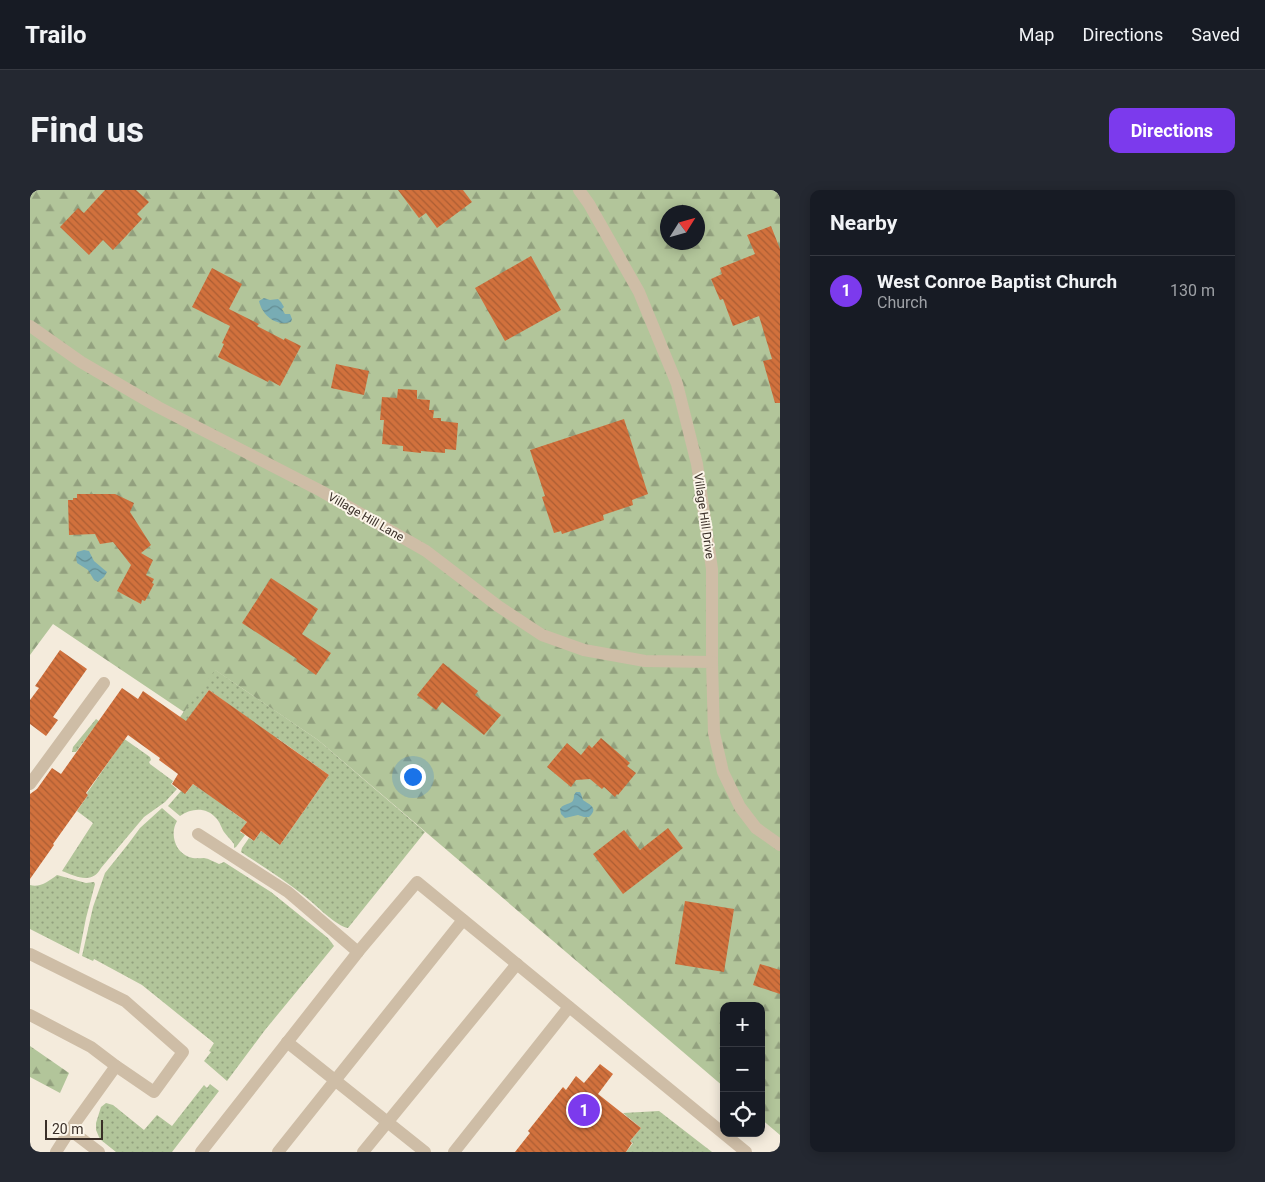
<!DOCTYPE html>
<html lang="en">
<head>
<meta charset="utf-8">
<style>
	:root { --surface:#171b24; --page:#242831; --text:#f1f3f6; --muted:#9ea1a6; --line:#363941; --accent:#7c3aed }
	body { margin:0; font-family:Roboto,sans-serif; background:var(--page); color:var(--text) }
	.controls { position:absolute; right:15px; bottom:15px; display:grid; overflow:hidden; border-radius:10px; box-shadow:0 2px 12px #0003 }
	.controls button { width:45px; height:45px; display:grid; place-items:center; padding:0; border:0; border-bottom:1px solid var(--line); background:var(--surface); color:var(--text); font:25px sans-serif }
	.compass { position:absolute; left:630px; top:15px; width:45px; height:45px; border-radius:50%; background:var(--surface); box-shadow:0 2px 12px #0003; rotate:53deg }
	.scale { position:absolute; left:15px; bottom:12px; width:58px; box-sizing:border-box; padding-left:5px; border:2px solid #3a2f28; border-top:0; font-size:14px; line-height:18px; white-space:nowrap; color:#3a2f28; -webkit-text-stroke:4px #fbf5e9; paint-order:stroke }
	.you { position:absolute; left:382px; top:586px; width:18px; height:18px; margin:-12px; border:4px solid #fff; border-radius:50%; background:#1a73e8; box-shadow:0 0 0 8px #1a73e833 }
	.badge { display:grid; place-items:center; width:32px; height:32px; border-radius:50%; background:var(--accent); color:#fff; font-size:16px; font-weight:700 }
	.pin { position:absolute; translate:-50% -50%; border:2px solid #fff; box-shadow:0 1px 5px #0006 }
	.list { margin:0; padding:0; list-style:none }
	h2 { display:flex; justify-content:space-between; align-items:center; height:65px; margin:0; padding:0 20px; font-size:21px }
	h2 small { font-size:16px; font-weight:400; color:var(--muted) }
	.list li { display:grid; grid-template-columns:32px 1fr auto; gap:15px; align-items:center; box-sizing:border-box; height:70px; padding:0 20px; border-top:1px solid var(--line) }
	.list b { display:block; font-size:19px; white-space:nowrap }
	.list p { margin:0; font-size:16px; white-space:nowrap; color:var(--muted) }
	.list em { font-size:16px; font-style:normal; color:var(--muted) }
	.icon { flex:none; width:28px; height:28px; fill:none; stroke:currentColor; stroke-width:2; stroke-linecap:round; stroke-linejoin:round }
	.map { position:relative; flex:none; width:750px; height:962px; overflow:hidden; border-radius:10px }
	header { display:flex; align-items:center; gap:30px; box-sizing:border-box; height:70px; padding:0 25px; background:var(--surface); border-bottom:1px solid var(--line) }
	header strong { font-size:24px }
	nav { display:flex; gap:28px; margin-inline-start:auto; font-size:18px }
	.intro { display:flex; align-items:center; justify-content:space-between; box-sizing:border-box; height:120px; padding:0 30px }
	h1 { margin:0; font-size:35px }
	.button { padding:12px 22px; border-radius:10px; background:var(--accent); color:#fff; font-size:18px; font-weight:700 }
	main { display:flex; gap:30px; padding:0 30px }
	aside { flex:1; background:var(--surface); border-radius:10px; box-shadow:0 2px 12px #0003 }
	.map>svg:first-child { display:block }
</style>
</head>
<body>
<header>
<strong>Trailo</strong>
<nav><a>Map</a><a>Directions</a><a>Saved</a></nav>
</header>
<div class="intro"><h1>Find us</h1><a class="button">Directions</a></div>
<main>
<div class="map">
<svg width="750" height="962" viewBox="0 0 750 962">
	<defs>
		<pattern id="grass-dots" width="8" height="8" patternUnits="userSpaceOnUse" patternTransform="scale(1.25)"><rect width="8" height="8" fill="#b2c59a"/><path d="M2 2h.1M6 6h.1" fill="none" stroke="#92a07e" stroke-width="1.8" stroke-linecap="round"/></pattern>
		<pattern id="forest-firs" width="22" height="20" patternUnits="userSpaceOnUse" patternTransform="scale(1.25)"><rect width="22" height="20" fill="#b2c59a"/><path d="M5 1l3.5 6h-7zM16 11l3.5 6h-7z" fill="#92a07e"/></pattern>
		<pattern id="water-waves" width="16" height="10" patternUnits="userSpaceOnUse" patternTransform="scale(1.25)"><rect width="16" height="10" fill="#78acb4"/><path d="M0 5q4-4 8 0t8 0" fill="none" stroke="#638c92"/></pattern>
		<pattern id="building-back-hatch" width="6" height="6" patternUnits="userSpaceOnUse" patternTransform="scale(1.25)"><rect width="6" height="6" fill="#d1713d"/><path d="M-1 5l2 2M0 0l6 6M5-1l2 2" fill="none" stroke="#ab5d33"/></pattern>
	</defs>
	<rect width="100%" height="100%" fill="#f4ebdc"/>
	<g fill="url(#grass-dots)">
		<path d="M 184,479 L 288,550 L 395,642 L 318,738 C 306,736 287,716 277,708 C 256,691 234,677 211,662 L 212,658 L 219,648 L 224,651 L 231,641 L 250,655 L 299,585 L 247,548 L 197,618 L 217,632 L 210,642 L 215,645 L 206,657 L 204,658 L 204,654 C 201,650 197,646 194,642 C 191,637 190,632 186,628 C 176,617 162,618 150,626 L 138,616 L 151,601 L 156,603 L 163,594 L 182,607 L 231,538 L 179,500 L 144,549 L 138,544 Z"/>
		<path d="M 66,529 L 120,567 L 121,570 L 119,572 L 120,574 L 143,591 L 141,594 L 147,599 L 135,612 L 114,627 L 71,678 C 62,695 45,686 32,681 L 63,633 L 47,621 L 58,605 L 57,603 L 89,557 L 63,539 L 46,562 L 42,562 L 43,557 Z"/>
		<path d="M 132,618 L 147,631 C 140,643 144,661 159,667 C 164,669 169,668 174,668 C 180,669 184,672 189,674 L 194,672 L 241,702 L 298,748 L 304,756 L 235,840 L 197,891 L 174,871 L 181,862 L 179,861 L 184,853 L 112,795 L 64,769 L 63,771 L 52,766 L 63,717 L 75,683 L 99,653 L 110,638 Z"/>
		<path d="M 27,685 L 56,693 L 64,692 L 65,694 L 56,728 L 49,764 L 0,739 L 0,695 C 10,698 19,691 27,685 Z"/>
		<path d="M 180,894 L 189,901 L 142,962 L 86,962 L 71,950 L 69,947 L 66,940 L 66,933 L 71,917 L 76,913 L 83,915 L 114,940 L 127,925 L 142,936 L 174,895 L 177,898 Z"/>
		<path d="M 629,921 L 682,962 L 596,962 L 603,953 L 600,951 L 611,938 L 593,923 Z"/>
	</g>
	<g fill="url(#forest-firs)" fill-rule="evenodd">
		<path d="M 0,0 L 750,0 L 750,945 L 731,929 L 731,816 L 694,816 L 694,897 L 288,550 L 185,480 L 154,522 L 23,434 L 0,465 ZM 638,22 L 668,22 L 668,52 L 638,52 Z"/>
		<path d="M 0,856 L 39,883 L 30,903 L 0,887 Z"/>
	</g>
	<g fill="url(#water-waves)">
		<path d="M 234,108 L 240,110 L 248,109 L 251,112 L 254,117 L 252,119 L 255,124 L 260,124 L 262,129 L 261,132 C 246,137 232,125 229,111 Z"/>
		<path d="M 54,360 L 59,361 L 64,371 L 77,382 L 74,387 L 68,392 L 64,390 L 58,380 L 47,373 L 46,367 L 47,362 Z"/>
		<path d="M 546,602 L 550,602 L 551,604 L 553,610 C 560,615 569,618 559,627 L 554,627 L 548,625 L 535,628 L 531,624 L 530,619 C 535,611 544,617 544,605 Z"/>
	</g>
	<g fill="url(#building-back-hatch)">
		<path d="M 75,0 L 106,0 L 119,12 L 107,24 L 112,29 L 83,60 L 73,50 L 59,65 L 30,37 L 48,18 L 54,23 Z"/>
		<path d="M 368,0 L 433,0 L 442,12 L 407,38 L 396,23 L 389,28 Z"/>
		<path d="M 741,36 L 750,59 L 750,213 L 745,213 L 733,171 L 742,169 L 729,126 L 703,136 L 693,109 L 690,110 L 681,89 L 692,84 L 690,78 L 725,64 L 717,45 Z"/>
		<path d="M 501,66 L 531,120 L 475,151 L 445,98 Z"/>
		<path d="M 182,78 L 212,94 L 199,119 L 229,134 L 227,136 L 254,150 L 255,148 L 271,156 L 250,196 L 239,190 L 238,192 L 188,167 L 194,154 L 192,153 L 200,136 L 162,117 Z"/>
		<path d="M 306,174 L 339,181 L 334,205 L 301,198 Z"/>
		<path d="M 368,199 L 387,200 L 387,209 L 400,210 L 399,220 L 404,220 L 403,228 L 411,228 L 411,231 L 428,233 L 426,260 L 415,259 L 415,263 L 391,261 L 391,263 L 373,261 L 373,256 L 352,254 L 354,230 L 350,230 L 352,207 L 367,208 Z"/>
		<path d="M 594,229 L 618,304 L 602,310 L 603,315 L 573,325 L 574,330 L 532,344 L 531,341 L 524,343 L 512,307 L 515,306 L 500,260 Z"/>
		<path d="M 47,304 L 85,304 L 104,313 L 100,322 L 121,355 L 111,363 L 123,370 L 116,385 L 124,389 L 122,393 L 124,394 L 115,411 L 112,410 L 111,414 L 87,401 L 101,375 L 83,352 L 70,354 L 65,344 L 39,345 L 38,310 L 43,310 L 43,308 L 47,308 Z"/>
		<path d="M 241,388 L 288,419 L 272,444 L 301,463 L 286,485 L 266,471 L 267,469 L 212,433 Z"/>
		<path d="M 30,460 L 57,479 L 23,527 L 28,530 L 16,546 L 0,534 L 0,510 L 9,498 L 5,496 Z"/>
		<path d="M 413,473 L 448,501 L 445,505 L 471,525 L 454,545 L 412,512 L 406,520 L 387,505 Z"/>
		<path d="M 92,498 L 108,509 L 113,501 L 156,531 L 179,500 L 299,585 L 250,655 L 231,641 L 224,651 L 210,641 L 217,632 L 163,594 L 155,604 L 142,594 L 148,584 L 129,570 L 130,568 L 98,545 L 56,603 L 58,605 L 23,654 L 24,655 L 0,689 L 0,604 L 7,599 L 22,578 L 31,584 Z"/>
		<path d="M 571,548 L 600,573 L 597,576 L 606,583 L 588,605 L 587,604 L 585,607 L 574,597 L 572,599 L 560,589 L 546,590 L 541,597 L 517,577 L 537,553 L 551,565 L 559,555 L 562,558 Z"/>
		<path d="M 638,638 L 653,658 L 593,704 L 563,664 L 594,640 L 610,660 Z"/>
		<path d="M 655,711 L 704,719 L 694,782 L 645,774 Z"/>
		<path d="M 730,774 L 750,780 L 750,804 L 723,795 Z"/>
		<path d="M 570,874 L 583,884 L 568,904 L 611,938 L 600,951 L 602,953 L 596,962 L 485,962 L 500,943 L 498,941 L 533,897 L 536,900 L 546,886 L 554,893 Z"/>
	</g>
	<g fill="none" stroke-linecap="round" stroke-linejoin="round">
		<g stroke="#cebda6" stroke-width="12">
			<path d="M 549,0 L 559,14 L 609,102 L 647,194 L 667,274 L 682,379 L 682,472 L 684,543 L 693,582 L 710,617 L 726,638 L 750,655"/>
			<path d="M 0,136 L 51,172 L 128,217 L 291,301 L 396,361 L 468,416 L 512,445 L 554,460 L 615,471 L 682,472"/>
			<path d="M 0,594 L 74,493"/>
			<path d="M 168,644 L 258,702 L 328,762 L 387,692 L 716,962"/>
			<path d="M 0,764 L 95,811 L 153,862 L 124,902 L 86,876 L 61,857 L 0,825"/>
			<path d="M 257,852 L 395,962"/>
			<path d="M 26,962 L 40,940"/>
			<path d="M 69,962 L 40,940 L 86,876"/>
			<path d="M 171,962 L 328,762"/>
			<path d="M 248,962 L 433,730"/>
			<path d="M 333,962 L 487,774"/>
			<path d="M 424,962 L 539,817"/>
		</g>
	</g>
	<g text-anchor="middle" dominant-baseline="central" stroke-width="4" stroke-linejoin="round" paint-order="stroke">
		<g font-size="12" fill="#3a2f28" stroke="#fbf5e9">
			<text transform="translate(674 326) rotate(82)">Village Hill Drive</text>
			<text transform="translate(336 327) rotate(30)">Village Hill Lane</text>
		</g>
	</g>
</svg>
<div class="controls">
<button>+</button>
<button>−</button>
<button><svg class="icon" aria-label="locate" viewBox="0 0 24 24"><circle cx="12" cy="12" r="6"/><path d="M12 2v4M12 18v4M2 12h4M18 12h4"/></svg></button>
</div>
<svg class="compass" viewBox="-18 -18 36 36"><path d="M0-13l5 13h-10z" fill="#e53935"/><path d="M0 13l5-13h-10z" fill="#9ea1a6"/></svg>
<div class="scale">20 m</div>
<div class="you"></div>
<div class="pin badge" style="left:554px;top:920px">1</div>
</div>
<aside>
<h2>Nearby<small></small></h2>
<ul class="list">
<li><span class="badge">1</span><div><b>West Conroe Baptist Church</b><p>Church</p></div><em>130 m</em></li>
</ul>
</aside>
</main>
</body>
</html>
